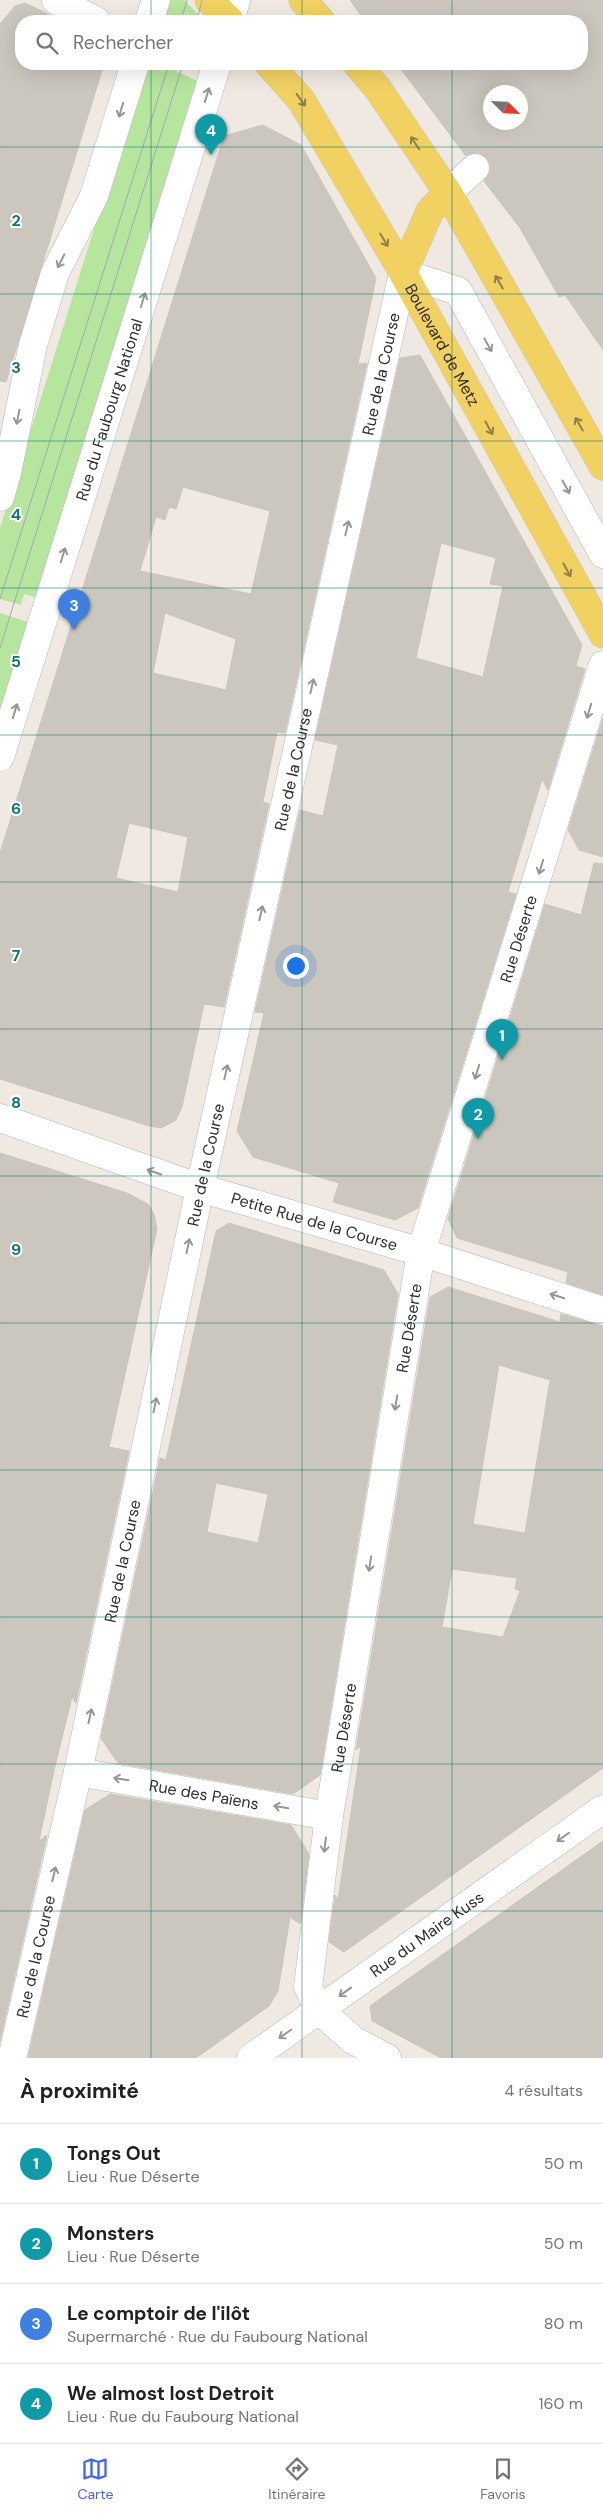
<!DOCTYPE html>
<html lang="fr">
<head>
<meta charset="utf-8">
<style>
	:root { --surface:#fff; --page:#f6f6f6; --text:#202124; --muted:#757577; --line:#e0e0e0; --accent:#4264fb }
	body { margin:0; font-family:"DM Sans",sans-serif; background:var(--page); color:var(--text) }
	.compass { position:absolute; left:483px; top:85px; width:45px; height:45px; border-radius:50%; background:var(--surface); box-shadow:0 5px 20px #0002; rotate:114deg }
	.you { position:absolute; left:295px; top:965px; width:18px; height:18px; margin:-12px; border:4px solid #fff; border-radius:50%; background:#1a73e8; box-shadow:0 0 0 8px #1a73e833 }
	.badge { display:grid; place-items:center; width:32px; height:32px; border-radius:50%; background:var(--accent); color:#fff; font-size:16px; font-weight:700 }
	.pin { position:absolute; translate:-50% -41px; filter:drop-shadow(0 1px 2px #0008) }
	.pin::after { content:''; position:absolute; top:26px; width:18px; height:15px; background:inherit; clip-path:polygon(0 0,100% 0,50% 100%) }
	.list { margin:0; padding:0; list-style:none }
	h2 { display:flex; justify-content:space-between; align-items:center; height:65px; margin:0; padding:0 20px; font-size:21px }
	h2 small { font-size:16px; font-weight:400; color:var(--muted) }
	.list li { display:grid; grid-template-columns:32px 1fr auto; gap:15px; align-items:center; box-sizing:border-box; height:80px; padding:0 20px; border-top:1px solid var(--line) }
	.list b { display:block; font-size:19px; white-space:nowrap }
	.list p { margin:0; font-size:16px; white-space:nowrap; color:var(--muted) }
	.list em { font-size:16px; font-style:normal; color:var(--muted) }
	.icon { flex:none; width:28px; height:28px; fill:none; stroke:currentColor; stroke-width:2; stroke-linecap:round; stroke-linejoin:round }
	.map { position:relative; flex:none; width:603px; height:2058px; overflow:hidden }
	.search { position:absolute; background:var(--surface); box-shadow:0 5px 20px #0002; left:15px; right:15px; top:15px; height:55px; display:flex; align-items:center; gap:12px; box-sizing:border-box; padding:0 18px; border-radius:20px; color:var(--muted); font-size:19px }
	.sheet { height:385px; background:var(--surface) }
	nav { display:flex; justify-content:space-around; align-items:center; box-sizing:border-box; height:70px; border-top:1px solid var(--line); background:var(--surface); font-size:14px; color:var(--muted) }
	nav a { display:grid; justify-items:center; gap:2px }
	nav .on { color:var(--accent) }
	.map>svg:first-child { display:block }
</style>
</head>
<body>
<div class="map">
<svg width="603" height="2058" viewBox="0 0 603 2058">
	<rect width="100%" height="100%" fill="#efe9e1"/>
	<g fill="#b6e59e">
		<path d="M 165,0 L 184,0 L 205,21 L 159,21 Z"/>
		<path d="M 146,64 L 162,64 L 201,83 L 38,598 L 24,594 L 21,605 L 0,599 L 0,528 Z"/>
		<path d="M 0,613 L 31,623 L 0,722 Z"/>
	</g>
	<g fill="#cbc7bf" stroke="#cbc5ba" fill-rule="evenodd">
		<path d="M 350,0 L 603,0 L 603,350 L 565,295 L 559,297 L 520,228 L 484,181 L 490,172 L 490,165 L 487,158 L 479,153 L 466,156 L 397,64 L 582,64 L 582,21 L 365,21 ZM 490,92 L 520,92 L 520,122 L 490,122 Z"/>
		<path d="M 25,3 L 62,21 L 21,21 L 21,64 L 104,64 L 6,382 L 0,381 L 0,24 L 15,6 Z"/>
		<path d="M 263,125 L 301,145 L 376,278 L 358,364 L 367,363 L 285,733 L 277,732 L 263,802 L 269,804 L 224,1007 L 204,1004 L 182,1107 L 176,1120 L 161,1128 L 149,1126 L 0,1079 L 0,853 L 224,136 ZM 183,487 L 270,511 L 251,594 L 140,571 L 156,517 L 165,520 L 169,507 L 176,509 ZM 165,613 L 236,639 L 226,690 L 153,673 ZM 129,823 L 188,837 L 178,892 L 116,878 Z"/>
		<path d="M 420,355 L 582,645 L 576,666 L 585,669 L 548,790 L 542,779 L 508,892 L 516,894 L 418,1208 L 395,1220 L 333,1202 L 339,1183 L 253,1157 L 237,1131 L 264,1013 L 255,1012 L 300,810 L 323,816 L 338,745 L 315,740 L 400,358 ZM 441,543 L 496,558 L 490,584 L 503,586 L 483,677 L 416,658 Z"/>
		<path d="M 603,718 L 603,857 L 579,850 L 568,830 Z"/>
		<path d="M 594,863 L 603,864 L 603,1295 L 566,1283 L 568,1272 L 457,1238 L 448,1219 L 545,904 L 581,915 Z"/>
		<path d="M 0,1153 L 127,1193 L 148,1204 L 154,1214 L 157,1229 L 109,1447 L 129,1451 L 76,1703 L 72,1697 L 55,1766 L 39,1841 L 47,1835 L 0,2041 Z"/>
		<path d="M 229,1223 L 384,1270 L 398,1294 L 320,1775 L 293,1794 L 118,1763 L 101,1738 L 160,1458 L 166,1460 L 216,1231 ZM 216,1483 L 268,1494 L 258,1543 L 207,1532 Z"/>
		<path d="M 448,1287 L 560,1322 L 561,1314 L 603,1326 L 603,1768 L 344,1952 L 329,1942 L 335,1895 L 338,1900 L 361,1746 L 356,1750 L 430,1297 ZM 499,1365 L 550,1380 L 525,1533 L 473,1524 ZM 452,1569 L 517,1578 L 515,1589 L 520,1591 L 503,1637 L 442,1627 Z"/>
		<path d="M 110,1794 L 291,1825 L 309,1854 L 300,1924 L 290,1917 L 278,1991 L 269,2006 L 196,2058 L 28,2058 L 85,1810 Z"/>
		<path d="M 603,1841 L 603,2058 L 441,2058 L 372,2021 L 370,2006 Z"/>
	</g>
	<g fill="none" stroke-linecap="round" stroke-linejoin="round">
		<g stroke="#b4b7c1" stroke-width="29">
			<g id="minor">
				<path d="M 56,0 L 96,21"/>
				<path d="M 149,21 L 156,0"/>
				<path d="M 230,21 L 236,0"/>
				<path d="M 448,193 L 475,168"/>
				<path d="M 0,497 L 7,473 L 33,345 L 55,273 L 94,196 L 135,64"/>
				<path id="s1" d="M 0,757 L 217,64"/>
				<path id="s2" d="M 0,1118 L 200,1188 L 421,1252 L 603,1311"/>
				<path id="s3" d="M 78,1772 L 329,1816"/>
				<path id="s4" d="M 12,2058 L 78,1772 L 200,1188 L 403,273 L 458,291 L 603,554"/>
				<path id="s5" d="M 251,2058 L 603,1809"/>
				<path id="s6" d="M 387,2058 L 353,2040 L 319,2010 L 308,1987 L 329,1816 L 421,1252 L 603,665"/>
			</g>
		</g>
		<g stroke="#c9c9c9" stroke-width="29">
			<g id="major">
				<path d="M 209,0 L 230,21"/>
				<path d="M 303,0 L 321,21"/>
				<path id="s7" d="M 269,64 L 301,100 L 397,262 L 603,634"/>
				<path d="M 357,64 L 378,89 L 448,193 L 603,466"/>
				<path d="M 403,273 L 430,211 L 448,193"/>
			</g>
		</g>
		<use href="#minor" stroke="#fff" stroke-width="28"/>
		<use href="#major" stroke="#f2d163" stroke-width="28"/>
		<g stroke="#a3a6b8" stroke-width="1">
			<path d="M 181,21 L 187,0"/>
			<path d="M 197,21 L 202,0"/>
			<path d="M 0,599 L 169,64"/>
			<path d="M 0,648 L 183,64"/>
		</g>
	</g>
	<defs><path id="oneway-shaft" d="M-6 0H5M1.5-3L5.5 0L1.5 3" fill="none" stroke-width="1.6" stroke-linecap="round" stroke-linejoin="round" transform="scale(1.25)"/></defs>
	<g stroke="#969696">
		<use href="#oneway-shaft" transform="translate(207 95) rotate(-73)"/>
		<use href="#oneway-shaft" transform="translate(121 110) rotate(107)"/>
		<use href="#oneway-shaft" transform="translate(61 261) rotate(117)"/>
		<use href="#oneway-shaft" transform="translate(143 300) rotate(-73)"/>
		<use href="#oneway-shaft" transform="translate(488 345) rotate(61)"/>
		<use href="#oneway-shaft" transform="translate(18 417) rotate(101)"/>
		<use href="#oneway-shaft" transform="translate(566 487) rotate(61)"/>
		<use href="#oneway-shaft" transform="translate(347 528) rotate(-77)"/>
		<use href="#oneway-shaft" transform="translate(63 555) rotate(-73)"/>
		<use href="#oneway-shaft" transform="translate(312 686) rotate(-77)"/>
		<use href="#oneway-shaft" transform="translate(15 711) rotate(-73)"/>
		<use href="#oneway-shaft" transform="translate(589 711) rotate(107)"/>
		<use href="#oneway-shaft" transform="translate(541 867) rotate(107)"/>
		<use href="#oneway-shaft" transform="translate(261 913) rotate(-77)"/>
		<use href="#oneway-shaft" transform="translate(226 1072) rotate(-77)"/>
		<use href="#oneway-shaft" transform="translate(477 1072) rotate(107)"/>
		<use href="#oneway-shaft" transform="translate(154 1172) rotate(-161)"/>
		<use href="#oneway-shaft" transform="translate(188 1246) rotate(-78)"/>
		<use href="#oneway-shaft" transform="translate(557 1296) rotate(-162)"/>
		<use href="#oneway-shaft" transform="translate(396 1403) rotate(99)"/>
		<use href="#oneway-shaft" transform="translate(155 1405) rotate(-78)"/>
		<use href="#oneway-shaft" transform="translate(370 1564) rotate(99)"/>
		<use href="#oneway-shaft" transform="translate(90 1716) rotate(-78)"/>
		<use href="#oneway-shaft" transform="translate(121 1779) rotate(-170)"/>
		<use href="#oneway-shaft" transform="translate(281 1807) rotate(-170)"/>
		<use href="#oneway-shaft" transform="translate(563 1837) rotate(145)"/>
		<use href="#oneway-shaft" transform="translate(325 1845) rotate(97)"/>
		<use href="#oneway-shaft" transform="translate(54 1874) rotate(-77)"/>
		<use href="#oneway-shaft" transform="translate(345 1992) rotate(144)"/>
		<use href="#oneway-shaft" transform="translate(285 2034) rotate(145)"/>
	</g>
	<g stroke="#908048">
		<use href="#oneway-shaft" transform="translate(301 100) rotate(54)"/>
		<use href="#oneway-shaft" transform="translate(415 143) rotate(-124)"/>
		<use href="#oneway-shaft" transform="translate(384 240) rotate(59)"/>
		<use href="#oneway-shaft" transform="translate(499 282) rotate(-120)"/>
		<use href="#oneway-shaft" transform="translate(579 424) rotate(-120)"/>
		<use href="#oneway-shaft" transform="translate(489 428) rotate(61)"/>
		<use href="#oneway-shaft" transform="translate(567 570) rotate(61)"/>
	</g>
	<path fill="none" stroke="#0f766e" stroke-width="1" stroke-opacity="0.55" d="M 151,0 L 151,21M 302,0 L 302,21M 452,0 L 452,21M 151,64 L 151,2058M 302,64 L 302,2058M 452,64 L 452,2058M 0,147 L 603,147M 0,294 L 603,294M 0,441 L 603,441M 0,588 L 603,588M 0,735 L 603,735M 0,882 L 603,882M 0,1029 L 603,1029M 0,1176 L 603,1176M 0,1323 L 603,1323M 0,1470 L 603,1470M 0,1617 L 603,1617M 0,1764 L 603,1764M 0,1911 L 603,1911"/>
	<g text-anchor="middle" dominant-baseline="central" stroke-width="4" stroke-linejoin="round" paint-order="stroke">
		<g font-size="16" fill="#2e2e2e" stroke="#fff">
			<text stroke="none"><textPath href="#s7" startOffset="331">Boulevard de Metz</textPath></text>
			<text stroke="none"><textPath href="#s4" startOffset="1724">Rue de la Course</textPath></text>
			<text stroke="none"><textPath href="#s1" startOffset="364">Rue du Faubourg National</textPath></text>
			<text stroke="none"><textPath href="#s4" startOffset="1319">Rue de la Course</textPath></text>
			<text stroke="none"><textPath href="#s6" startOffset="1181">Rue Déserte</textPath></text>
			<text stroke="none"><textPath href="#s4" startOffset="914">Rue de la Course</textPath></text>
			<text stroke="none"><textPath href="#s2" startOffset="331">Petite Rue de la Course</textPath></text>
			<text stroke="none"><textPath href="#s6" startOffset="776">Rue Déserte</textPath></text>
			<text stroke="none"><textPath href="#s4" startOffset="509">Rue de la Course</textPath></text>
			<text stroke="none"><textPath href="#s6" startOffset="371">Rue Déserte</textPath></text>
			<text stroke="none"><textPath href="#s3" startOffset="128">Rue des Païens</textPath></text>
			<text stroke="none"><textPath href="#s5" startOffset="215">Rue du Maire Kuss</textPath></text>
			<text stroke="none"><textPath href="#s4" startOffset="104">Rue de la Course</textPath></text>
		</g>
	</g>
	<g font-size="16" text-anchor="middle" font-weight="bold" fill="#0f766e" stroke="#fff" stroke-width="4" stroke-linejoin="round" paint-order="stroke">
		<text x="16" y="226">2</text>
		<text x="16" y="373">3</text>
		<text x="16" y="520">4</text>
		<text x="16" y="667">5</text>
		<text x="16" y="814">6</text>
		<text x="16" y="961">7</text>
		<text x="16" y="1108">8</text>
		<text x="16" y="1255">9</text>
	</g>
</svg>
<svg class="compass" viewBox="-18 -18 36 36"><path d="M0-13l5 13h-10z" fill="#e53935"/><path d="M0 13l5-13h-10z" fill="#757577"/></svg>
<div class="you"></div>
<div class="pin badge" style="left:502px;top:1060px;background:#0f9aa8">1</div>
<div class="pin badge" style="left:478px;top:1139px;background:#0f9aa8">2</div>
<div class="pin badge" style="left:74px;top:630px;background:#3f7fe0">3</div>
<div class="pin badge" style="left:211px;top:155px;background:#0f9aa8">4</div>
<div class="search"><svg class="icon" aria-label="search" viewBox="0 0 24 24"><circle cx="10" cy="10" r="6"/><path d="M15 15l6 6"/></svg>Rechercher</div>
</div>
<section class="sheet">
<h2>À proximité<small>4 résultats</small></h2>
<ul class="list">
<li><span class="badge" style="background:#0f9aa8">1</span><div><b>Tongs Out</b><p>Lieu · Rue Déserte</p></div><em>50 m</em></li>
<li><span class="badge" style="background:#0f9aa8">2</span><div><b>Monsters</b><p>Lieu · Rue Déserte</p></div><em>50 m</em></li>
<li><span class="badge" style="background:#3f7fe0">3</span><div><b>Le comptoir de l'ilôt</b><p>Supermarché · Rue du Faubourg National</p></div><em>80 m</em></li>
<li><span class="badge" style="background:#0f9aa8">4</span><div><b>We almost lost Detroit</b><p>Lieu · Rue du Faubourg National</p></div><em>160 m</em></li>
</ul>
</section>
<nav>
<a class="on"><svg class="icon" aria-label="map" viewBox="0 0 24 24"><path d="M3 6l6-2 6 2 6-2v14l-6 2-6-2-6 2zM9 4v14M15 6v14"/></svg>Carte</a>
<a><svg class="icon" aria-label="directions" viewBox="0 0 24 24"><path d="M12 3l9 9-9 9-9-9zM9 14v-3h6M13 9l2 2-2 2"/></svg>Itinéraire</a>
<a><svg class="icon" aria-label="saved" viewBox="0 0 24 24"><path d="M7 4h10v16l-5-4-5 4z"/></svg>Favoris</a>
</nav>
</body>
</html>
